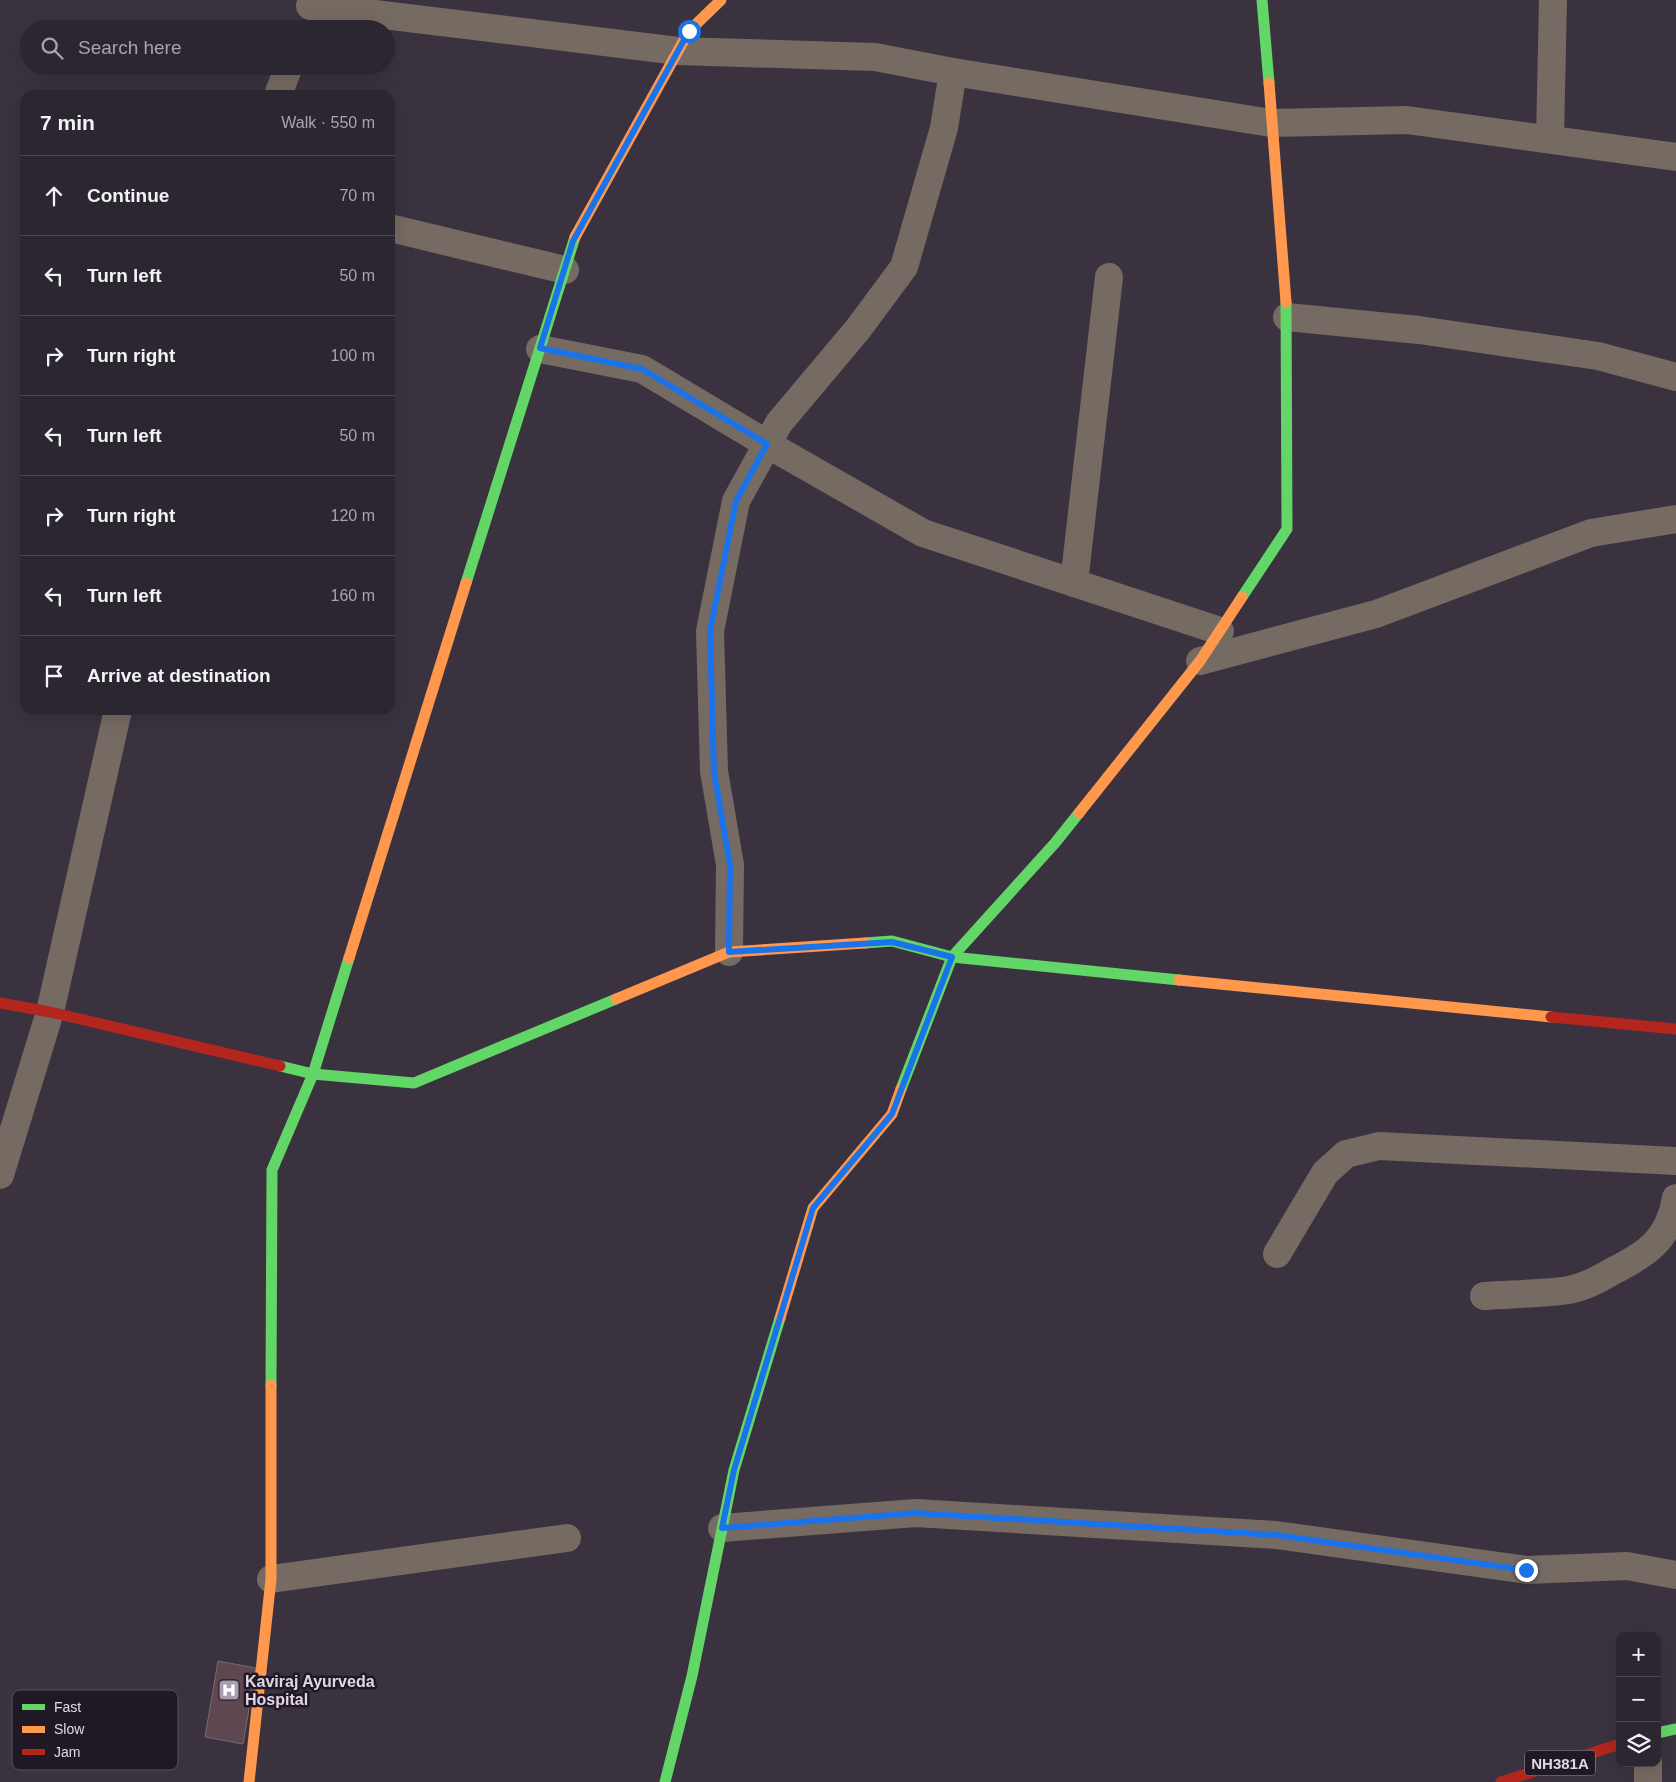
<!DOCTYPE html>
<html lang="en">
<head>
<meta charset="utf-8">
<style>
	:root { --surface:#2c2630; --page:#38323c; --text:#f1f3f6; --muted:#a6a5ab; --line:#48434c }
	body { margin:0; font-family:Helvetica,sans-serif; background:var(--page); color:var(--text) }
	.controls { position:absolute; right:15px; bottom:15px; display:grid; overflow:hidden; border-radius:10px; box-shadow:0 5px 20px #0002 }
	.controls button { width:45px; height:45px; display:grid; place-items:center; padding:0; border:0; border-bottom:1px solid var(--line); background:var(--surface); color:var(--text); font:25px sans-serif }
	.stop { position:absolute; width:15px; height:15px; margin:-11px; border:4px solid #1a73e8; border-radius:50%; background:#fff }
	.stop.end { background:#1a73e8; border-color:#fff; box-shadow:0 1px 5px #0008 }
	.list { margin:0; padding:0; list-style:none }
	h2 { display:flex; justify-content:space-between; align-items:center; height:65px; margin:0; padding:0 20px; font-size:21px }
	h2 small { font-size:16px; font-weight:400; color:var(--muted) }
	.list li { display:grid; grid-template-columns:32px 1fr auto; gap:15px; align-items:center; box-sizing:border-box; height:80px; padding:0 20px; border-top:1px solid var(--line) }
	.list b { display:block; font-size:19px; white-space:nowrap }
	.list em { font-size:16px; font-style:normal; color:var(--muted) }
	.icon { flex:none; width:28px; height:28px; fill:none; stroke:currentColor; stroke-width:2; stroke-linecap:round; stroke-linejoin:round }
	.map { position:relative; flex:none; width:1676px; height:1782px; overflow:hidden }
	.search { position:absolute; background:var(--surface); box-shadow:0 5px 20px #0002; left:20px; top:20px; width:375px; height:55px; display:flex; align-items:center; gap:12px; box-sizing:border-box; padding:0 18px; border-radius:28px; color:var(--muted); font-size:19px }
	.panel { position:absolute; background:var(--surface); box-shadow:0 5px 20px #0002; left:20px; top:90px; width:375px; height:625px; border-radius:15px }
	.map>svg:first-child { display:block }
</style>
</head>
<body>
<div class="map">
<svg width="1676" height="1782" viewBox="0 0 1676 1782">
	<rect width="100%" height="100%" fill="#3b3240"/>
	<path fill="#5f4751" stroke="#776b72" d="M 218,1661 L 256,1668 L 243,1744 L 205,1737 Z"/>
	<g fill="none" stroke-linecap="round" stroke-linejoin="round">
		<g stroke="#766b62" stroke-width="28">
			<path d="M 310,6 L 678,51 L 875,57 L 953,72 L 1271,123 L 1407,120 L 1676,157"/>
			<path d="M 278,95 L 289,66"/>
			<path d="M 1550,139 L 1553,0"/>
			<path d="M 390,228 L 565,270"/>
			<path d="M 1287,317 L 1419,330 L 1598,356 L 1676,377"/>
			<path d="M 540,349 L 642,369 L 767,444 L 923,533 L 1220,631"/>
			<path d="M 1074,583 L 1109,277"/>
			<path d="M 1200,661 L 1376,614 L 1591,533 L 1676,519"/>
			<path d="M 729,952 L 730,865 L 714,771 L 710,631 L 736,501 L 779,423 L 858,329 L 904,267 L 944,128 L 953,72"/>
			<path d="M 0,1175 L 50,1012 L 118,710"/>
			<path d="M 1277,1254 L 1325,1173 L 1346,1154 L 1379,1146 L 1676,1161"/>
			<path d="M 1484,1296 C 1512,1294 1541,1294 1569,1290 C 1584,1287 1598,1280 1611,1272 C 1647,1254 1669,1240 1676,1198"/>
			<path d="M 722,1528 L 916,1513 L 1276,1535 L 1527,1570 L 1627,1566 L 1676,1575"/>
			<path d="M 271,1579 L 567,1538"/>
			<path d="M 1648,1763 L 1648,1782"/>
		</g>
		<g stroke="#63d668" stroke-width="11">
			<path d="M 1262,0 L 1269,83"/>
			<path d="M 466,583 L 575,237"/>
			<path d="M 1242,597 L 1287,529 L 1286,302"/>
			<path d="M 865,943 L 892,941 L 952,957 L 1179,980"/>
			<path d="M 280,1066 L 313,1074 L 414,1083 L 616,999"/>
			<path d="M 901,1089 L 952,957 L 1055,843 L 1079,813"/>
			<path d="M 271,1385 L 272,1170 L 313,1074 L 349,958"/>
			<path d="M 1657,1733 L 1676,1729"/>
			<path d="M 665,1782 L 692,1676 L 734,1470 L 780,1318"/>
		</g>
		<g stroke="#ff974d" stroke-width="11">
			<path d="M 1269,83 L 1286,302"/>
			<path d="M 575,237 L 689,31 L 721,0"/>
			<path d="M 1079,813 L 1200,661 L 1242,597"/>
			<path d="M 349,958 L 466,583"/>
			<path d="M 1179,980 L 1551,1017"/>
			<path d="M 616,999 L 729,952 L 865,943"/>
			<path d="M 780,1318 L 813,1208 L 892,1114 L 901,1089"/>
			<path d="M 249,1782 L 271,1579 L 271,1385"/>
		</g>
		<g stroke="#b3261e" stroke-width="11">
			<path d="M 0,1003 L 50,1012 L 280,1066"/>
			<path d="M 1551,1017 L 1676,1029"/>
			<path d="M 1501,1782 L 1620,1744"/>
		</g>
	</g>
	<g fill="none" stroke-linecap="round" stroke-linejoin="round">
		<path stroke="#1a73e8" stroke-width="6" d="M 689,31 L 573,241 L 540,348 L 642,369 L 767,444 L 736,501 L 710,631 L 714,772 L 730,865 L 729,952 L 892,942 L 952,957 L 892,1114 L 813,1208 L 734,1470 L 722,1528 L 916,1513 L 1276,1535 L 1526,1570"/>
	</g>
	<defs>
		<g id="hospital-square" transform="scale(1.125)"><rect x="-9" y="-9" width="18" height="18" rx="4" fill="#a79dad" stroke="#201824"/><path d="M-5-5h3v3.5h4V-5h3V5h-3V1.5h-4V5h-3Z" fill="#fff"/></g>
	</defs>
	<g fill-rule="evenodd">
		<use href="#hospital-square" x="229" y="1690"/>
	</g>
	<g text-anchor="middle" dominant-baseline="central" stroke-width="5" stroke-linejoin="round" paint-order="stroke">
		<rect fill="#201824" stroke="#a79dac" stroke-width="1" x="1525" y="1750.5" width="70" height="25" rx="4"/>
		<g font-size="15" font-weight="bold" fill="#e1d6e7">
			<text x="1560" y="1763">NH381A</text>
		</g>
		<g font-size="16" font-weight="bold" fill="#e1d6e7" stroke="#201824" text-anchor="start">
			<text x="245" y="1681">Kaviraj Ayurveda<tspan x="245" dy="18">Hospital</tspan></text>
		</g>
	</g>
	<rect x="12" y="1690" width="166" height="80" rx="8" fill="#201824" stroke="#5a515e" stroke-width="1"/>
	<rect x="22" y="1704" width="23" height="6" fill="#63d668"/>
	<rect x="22" y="1726" width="23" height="7" fill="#ff974d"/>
	<rect x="22" y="1749" width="23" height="6" fill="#b3261e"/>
	<g font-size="14" fill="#e1d6e7">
		<text x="54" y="1712">Fast</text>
		<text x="54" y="1734">Slow</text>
		<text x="54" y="1757">Jam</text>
	</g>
</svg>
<div class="controls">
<button>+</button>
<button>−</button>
<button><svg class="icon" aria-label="layers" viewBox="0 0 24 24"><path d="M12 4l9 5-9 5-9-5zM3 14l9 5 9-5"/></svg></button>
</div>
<div class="stop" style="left:689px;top:31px"></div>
<div class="stop end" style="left:1526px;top:1570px"></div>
<div class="search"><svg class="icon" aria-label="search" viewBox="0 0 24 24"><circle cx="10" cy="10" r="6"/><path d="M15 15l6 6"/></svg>Search here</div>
<section class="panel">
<h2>7 min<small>Walk · 550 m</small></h2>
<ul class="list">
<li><svg class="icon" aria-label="ahead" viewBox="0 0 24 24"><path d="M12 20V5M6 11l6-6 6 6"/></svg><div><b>Continue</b></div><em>70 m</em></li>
<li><svg class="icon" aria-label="left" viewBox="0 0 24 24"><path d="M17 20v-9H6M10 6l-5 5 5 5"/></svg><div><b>Turn left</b></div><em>50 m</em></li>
<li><svg class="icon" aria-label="right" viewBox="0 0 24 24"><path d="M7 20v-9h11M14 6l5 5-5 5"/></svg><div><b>Turn right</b></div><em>100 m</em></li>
<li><svg class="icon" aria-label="left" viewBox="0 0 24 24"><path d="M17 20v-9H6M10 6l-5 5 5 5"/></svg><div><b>Turn left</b></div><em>50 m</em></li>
<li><svg class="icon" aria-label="right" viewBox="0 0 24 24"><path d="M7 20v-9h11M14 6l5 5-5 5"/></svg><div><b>Turn right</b></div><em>120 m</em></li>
<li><svg class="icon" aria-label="left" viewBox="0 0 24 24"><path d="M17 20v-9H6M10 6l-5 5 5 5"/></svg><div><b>Turn left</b></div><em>160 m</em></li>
<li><svg class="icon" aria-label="arrive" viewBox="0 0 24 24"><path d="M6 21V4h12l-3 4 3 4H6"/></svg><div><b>Arrive at destination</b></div></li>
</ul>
</section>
</div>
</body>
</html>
